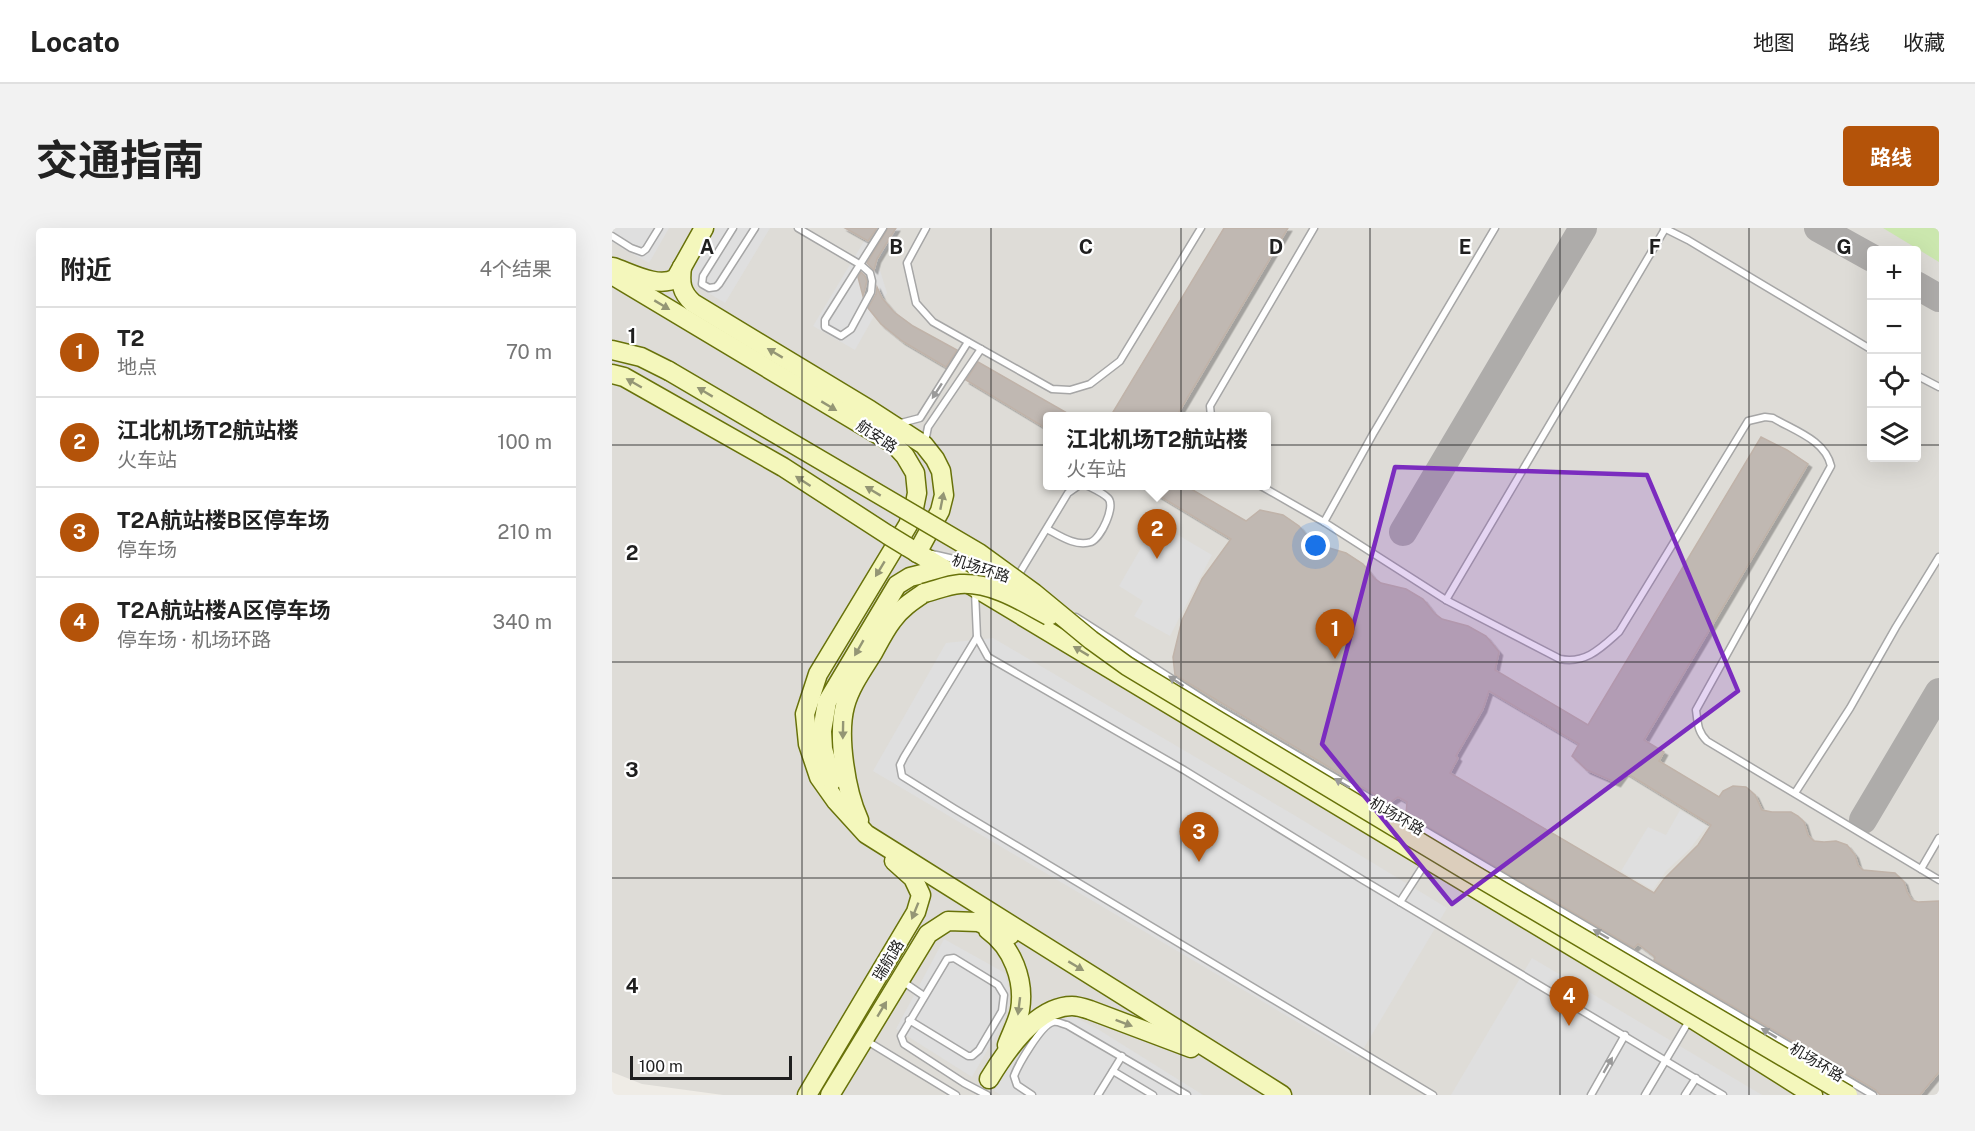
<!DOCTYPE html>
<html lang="zh">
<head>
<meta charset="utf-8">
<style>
	:root { --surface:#fff; --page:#f2f2f2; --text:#222; --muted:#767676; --line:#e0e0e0; --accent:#b45309 }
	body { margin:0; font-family:"Public Sans","Noto Sans SC",sans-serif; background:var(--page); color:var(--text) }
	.controls { position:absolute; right:18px; top:18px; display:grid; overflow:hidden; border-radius:6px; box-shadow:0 6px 24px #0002 }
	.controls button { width:54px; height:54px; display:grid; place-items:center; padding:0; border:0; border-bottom:2px solid var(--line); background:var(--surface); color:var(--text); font:30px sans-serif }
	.scale { position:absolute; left:18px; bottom:15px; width:162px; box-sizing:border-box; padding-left:6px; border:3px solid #1f1f1f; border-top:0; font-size:16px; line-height:21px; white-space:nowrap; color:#1f1f1f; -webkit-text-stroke:4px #fff; paint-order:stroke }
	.you { position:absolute; left:704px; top:318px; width:21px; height:21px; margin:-15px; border:4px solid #fff; border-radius:50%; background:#1a73e8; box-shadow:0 0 0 9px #1a73e833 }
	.badge { display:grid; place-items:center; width:39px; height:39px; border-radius:50%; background:var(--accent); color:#fff; font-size:20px; font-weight:700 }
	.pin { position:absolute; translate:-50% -50px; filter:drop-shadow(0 2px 3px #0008) }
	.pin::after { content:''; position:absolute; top:32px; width:21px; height:18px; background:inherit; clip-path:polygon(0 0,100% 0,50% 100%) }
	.popup { position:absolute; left:431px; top:184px; width:228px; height:78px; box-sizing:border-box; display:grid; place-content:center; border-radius:6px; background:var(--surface); filter:drop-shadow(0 2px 4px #0005); font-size:20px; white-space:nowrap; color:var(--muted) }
	.popup b { font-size:22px; color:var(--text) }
	.popup::after { content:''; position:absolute; left:50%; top:100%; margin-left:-12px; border:12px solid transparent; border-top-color:var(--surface) }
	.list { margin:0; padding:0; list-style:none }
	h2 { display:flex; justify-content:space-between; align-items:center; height:78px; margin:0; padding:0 24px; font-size:26px }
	h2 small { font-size:20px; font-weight:400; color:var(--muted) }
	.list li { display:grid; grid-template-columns:39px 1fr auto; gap:18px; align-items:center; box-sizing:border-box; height:90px; padding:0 24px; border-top:2px solid var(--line) }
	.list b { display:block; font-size:22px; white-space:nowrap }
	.list p { margin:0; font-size:20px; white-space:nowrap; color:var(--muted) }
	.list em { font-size:20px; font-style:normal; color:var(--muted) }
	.icon { flex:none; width:33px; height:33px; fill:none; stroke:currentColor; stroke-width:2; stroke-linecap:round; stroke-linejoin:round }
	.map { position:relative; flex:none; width:1327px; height:867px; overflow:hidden; border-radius:6px }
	header { display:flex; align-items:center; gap:36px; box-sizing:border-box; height:84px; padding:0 30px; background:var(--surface); border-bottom:2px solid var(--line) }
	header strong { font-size:28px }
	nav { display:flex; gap:33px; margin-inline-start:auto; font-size:21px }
	.intro { display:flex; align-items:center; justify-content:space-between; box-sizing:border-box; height:144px; padding:0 36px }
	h1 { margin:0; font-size:42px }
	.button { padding:15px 27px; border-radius:6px; background:var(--accent); color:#fff; font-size:21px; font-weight:700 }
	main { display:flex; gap:36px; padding:0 36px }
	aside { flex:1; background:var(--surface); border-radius:6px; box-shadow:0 6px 24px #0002 }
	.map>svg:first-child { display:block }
</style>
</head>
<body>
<header>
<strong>Locato</strong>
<nav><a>地图</a><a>路线</a><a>收藏</a></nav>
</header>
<div class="intro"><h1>交通指南</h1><a class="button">路线</a></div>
<main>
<aside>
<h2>附近<small>4个结果</small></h2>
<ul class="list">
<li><span class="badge">1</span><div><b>T2</b><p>地点</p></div><em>70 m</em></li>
<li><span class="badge">2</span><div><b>江北机场T2航站楼</b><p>火车站</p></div><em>100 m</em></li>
<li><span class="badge">3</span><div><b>T2A航站楼B区停车场</b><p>停车场</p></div><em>210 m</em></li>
<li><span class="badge">4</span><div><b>T2A航站楼A区停车场</b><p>停车场 · 机场环路</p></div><em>340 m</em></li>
</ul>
</aside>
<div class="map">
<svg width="1327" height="867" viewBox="0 0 1327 867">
	<defs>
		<filter id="shadow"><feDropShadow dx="3.5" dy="3.5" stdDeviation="0" flood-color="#0004"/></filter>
	</defs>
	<rect width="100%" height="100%" fill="#efece6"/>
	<path fill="#dedcd7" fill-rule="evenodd" d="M 0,0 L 1327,0 L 1327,867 L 111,867 L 30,856 L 0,844 ZM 1260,22 L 1304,22 L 1304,230 L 1260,230 ZM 436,188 L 654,188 L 654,258 L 436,258 Z"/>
	<path fill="#cbe7ae" d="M 1271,0 L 1327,0 L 1327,34 Z"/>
	<g fill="#dfdfdf">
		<path d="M 0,0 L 57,0 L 37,35 L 0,14 Z"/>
		<path d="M 102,0 L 158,0 L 113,75 L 73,51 Z"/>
		<path d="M 260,0 L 289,0 L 266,36 L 275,65 L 243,122 L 201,98 Z"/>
		<path d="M 555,305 L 566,307 L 600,327 L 558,408 L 522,388 L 531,373 L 507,358 L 533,313 L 539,309 Z"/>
		<path d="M 381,410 L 682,587 L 835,680 L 746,830 L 261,543 L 334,415 Z"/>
		<path d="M 1068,582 L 1095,598 L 1078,621 L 1054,643 L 1041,662 L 1009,643 L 1036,599 L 1054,607 Z"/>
		<path d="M 332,711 L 393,745 L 397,762 L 397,777 L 391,795 L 360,849 L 284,801 Z"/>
		<path d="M 920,730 L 1150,867 L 839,867 Z"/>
		<path d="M 456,786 L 484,800 L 591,867 L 389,867 L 382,863 L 416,809 L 430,793 Z"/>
	</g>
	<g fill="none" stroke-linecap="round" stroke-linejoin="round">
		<g stroke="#aeacaa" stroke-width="28">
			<path d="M 1206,0 L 1260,30"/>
			<path d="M 1304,57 L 1327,70"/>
			<path d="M 791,304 L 971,0"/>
			<path d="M 1251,592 L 1327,464"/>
		</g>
	</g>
	<g fill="#c0b8b2" stroke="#c0b3a9" stroke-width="1.5" fill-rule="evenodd" filter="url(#shadow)">
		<path d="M 233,0 L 265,0 L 256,13 Z"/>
		<path d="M 276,0 L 284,0 L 265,31 L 262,42 L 255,35 Z"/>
		<path d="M 612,0 L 676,0 L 564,189 L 498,189 Z"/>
		<path d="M 249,44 L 253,48 L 255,53 L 251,68 L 246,49 Z"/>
		<path d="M 265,59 L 270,70 L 282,84 L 301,98 L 345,122 L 334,139 L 290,113 L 269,96 L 256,80 L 264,66 Z"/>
		<path d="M 366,134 L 462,189 L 435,189 L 435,201 L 354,152 Z"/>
		<path d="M 1149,209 L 1175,222 L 1196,236 L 1032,512 L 1052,524 L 1047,533 L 1107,569 L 1111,563 L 1121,558 L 1134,559 L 1143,567 L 1150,582 L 1160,584 L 1179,584 L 1186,588 L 1192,594 L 1196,607 L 1202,613 L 1212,614 L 1224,613 L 1235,617 L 1243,627 L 1246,637 L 1251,642 L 1283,645 L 1292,654 L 1295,664 L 1300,672 L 1306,674 L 1327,673 L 1327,844 L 1308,867 L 1268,867 L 1264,862 L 1042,732 L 1043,729 L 1026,716 L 1022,720 L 794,586 L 795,574 L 786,569 L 777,575 L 563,447 L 561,429 L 570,392 L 590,351 L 619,311 L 531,258 L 574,258 L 634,293 L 648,282 L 671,287 L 687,298 L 695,308 L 704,316 L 734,325 L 751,336 L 762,350 L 769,355 L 794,361 L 811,371 L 822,385 L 830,391 L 856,398 L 874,408 L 887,424 L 883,442 L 976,497 ZM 877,463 L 967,516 L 960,528 L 975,542 L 1005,555 L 1013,544 L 1099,597 L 1086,617 L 1052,651 L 1042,665 L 838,545 L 846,530 L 844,528 L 871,481 Z"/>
	</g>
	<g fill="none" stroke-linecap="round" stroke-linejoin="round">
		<g stroke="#a6a6a6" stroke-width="9">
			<g id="lane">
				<path d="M 121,0 L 91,48 L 90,56 L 97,60 L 104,59 L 107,56 L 143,0"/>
				<path d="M 186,0 L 249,37 L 258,45 L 260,53 L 259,64 L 239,101 L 229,108 L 213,99 L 213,92 L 271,0"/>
				<path d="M 314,0 L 295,35 L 304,75 L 321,94 L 440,161 L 458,162 L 478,156 L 508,133 L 589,0"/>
				<path d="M 1052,0 L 1076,12 L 1260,122"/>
				<path d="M 0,8 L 19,20 L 30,24 L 34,21 L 47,0"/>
				<path d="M 1304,147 L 1327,159"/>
				<path d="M 599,188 L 598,178 L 702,0"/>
				<path d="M 285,196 L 308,190 L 356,114"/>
				<path d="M 313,214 L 316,199 L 369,121"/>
				<path d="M 649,258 L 712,294 L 834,372 L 948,431 C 974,436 989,420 1007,404 L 1136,193 L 1153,189 L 1161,190 C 1183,203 1213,212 1219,238 L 1084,482 C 1086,495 1085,503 1095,513 L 1327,652"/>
				<path d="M 712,294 L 761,206 L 883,0"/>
				<path d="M 435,301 C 448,308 464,319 479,314 C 489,310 504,278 496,270 C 491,265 482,261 476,258"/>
				<path d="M 320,326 L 359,335 L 379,342"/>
				<path d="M 404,351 L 456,265 L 466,258"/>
				<path d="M 363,364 L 365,409 L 376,429 L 572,542 L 751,652 L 1111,867"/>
				<path d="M 834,372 L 1053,1"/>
				<path d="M 464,389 L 605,480 L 1261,867"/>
				<path d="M 365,409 L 292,529 L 288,537 L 290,548 L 343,581 L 821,867"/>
				<path d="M 1183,565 L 1238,480 L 1284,399 L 1327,329"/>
				<path d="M 1309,641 L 1327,610"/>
				<path d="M 788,674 L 814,634"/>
				<path d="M 290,753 L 312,768"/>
				<path d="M 297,792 L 356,828 L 360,828 L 367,822 L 390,783 L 392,767 L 386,757 L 342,730 L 335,731 L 289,808 L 292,816 L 352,855 L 375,867"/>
				<path d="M 255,813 L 344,867"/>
				<path d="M 501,843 L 541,867"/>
				<path d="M 420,867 L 405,857 L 402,848 C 406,837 429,797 441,794 C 446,793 450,796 455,797 L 575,867"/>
				<path d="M 486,867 L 510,828"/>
				<path d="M 979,867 L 1013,807"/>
				<path d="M 1033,867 L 1077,793"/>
				<path d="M 1073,867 L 1084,850"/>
			</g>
		</g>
		<g stroke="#68720a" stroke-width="21">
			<g id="secondary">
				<path d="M 1,39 C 19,45 47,61 64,50 L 92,0"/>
				<path d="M 70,39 C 68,55 69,64 81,75 L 258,182 L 312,217 L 323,231 L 329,243 L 332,267 L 328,283 L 305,325"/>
				<path d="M 0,47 L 282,216 L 293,228 L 303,245 L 305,265 L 302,280 L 296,297 L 206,446 L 193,486 L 196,516 L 207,549 L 224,573 L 254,606 L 670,867"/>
				<path d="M 0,122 L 29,129 L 57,143"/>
				<path d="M 0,146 L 12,149 L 171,239 L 276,307"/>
				<path d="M 294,318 L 1079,790 L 1201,867"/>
				<path d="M 220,553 L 211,521 L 210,503 L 215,474 L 285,357 L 298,349 L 330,341"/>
				<path d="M 247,592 C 234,564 225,508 233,478 C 238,459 251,441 261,425 C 267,414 273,402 280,393 C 288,381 300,373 312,365"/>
				<path d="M 376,702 C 400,719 413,752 408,782 C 406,793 399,806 395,817"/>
				<path d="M 377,851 C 394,823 424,778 460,778 C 466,778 472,780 478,782 L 579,820"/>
				<path d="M 195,867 L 304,684 L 309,667 L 301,650 L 282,633"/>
				<path d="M 218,867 L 316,706 L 336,693 L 366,694 L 398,707"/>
			</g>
		</g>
		<use href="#lane" stroke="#fff" stroke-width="6"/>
		<use href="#secondary" stroke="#f4f7bc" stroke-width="18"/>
		<g stroke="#68720a" stroke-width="21" stroke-linecap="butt">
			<g id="secondary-bridge">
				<path d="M 57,143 L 367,325 L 422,365 L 479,412 L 515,438 L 854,642 L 1236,867"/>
				<path d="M 276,307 L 294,318"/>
				<path d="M 312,365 C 324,362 336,357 348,356 C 380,354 411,374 437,388"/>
			</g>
		</g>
		<use href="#secondary-bridge" stroke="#f4f7bc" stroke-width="18"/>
	</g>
	<defs><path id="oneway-solid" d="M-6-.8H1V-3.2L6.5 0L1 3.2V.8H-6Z" transform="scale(1.5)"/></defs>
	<g fill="#949675">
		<use href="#oneway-solid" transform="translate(50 77) rotate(31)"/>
		<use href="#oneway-solid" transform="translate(163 125) rotate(-149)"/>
		<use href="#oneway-solid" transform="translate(22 155) rotate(-150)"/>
		<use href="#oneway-solid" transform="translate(93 164) rotate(-149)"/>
		<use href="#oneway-solid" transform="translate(217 178) rotate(31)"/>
		<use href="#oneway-solid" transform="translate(191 253) rotate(-147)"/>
		<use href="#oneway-solid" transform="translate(261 263) rotate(-149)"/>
		<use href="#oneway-solid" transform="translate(330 273) rotate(-79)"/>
		<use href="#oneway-solid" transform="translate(268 341) rotate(121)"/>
		<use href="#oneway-solid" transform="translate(247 420) rotate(120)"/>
		<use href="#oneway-solid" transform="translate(469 423) rotate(-149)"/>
		<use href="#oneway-solid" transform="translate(231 502) rotate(91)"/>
		<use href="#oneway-solid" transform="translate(303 683) rotate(112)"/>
		<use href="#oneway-solid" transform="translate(464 738) rotate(31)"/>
		<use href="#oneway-solid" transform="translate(407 778) rotate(97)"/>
		<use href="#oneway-solid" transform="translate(270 781) rotate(-59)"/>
		<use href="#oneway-solid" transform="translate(512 795) rotate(21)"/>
	</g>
	<g fill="#9a9a9a">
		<use href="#oneway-solid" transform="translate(325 163) rotate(123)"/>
		<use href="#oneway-solid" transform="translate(564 453) rotate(-146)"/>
		<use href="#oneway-solid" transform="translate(730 555) rotate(-149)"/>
		<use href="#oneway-solid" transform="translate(989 706) rotate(-150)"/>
		<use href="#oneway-solid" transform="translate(1157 805) rotate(-149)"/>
		<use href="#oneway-solid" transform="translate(996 837) rotate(-60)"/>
	</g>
	<path fill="#7b2cbf" fill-opacity="0.2" stroke="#7b2cbf" stroke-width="4.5" stroke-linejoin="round" d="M 783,239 L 1035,247 L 1126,463 L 840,676 L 710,516 Z"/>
	<path fill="none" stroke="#1f1f1f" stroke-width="1.5" stroke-opacity="0.55" d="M 190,0 L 190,867M 379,0 L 379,867M 569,0 L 569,867M 758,0 L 758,867M 948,0 L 948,867M 1137,0 L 1137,867M 0,217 L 1260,217M 1304,217 L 1327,217M 0,434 L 1327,434M 0,650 L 1327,650"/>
	<g text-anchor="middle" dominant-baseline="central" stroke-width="4.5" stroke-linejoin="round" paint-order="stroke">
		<g font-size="15" fill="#1f1f1f" stroke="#fff">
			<text transform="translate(265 208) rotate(34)">航安路</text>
			<text transform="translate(369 340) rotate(18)">机场环路</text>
			<text transform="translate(785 588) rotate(30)">机场环路</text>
			<text transform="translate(276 732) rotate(-59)">瑞航路</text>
			<text transform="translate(1205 834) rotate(31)">机场环路</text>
		</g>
	</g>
	<g font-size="20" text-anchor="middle" font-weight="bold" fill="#1f1f1f" stroke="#fff" stroke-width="4.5" stroke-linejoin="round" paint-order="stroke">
		<text x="95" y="26">A</text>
		<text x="284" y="26">B</text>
		<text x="474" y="26">C</text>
		<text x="664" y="26">D</text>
		<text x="853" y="26">E</text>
		<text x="1043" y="26">F</text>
		<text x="1232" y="26">G</text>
		<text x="20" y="115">1</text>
		<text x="20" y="332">2</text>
		<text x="20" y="549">3</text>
		<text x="20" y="765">4</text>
	</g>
</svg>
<div class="controls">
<button>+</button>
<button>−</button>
<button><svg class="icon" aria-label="locate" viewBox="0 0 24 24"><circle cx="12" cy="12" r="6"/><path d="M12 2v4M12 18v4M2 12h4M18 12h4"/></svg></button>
<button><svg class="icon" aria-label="layers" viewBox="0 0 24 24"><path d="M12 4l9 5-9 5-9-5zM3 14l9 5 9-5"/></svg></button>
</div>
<div class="scale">100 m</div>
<div class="you"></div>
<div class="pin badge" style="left:723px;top:431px">1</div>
<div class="pin badge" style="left:545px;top:331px">2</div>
<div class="popup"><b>江北机场T2航站楼</b>火车站</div>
<div class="pin badge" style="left:587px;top:634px">3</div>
<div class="pin badge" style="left:957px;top:798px">4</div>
</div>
</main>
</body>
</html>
